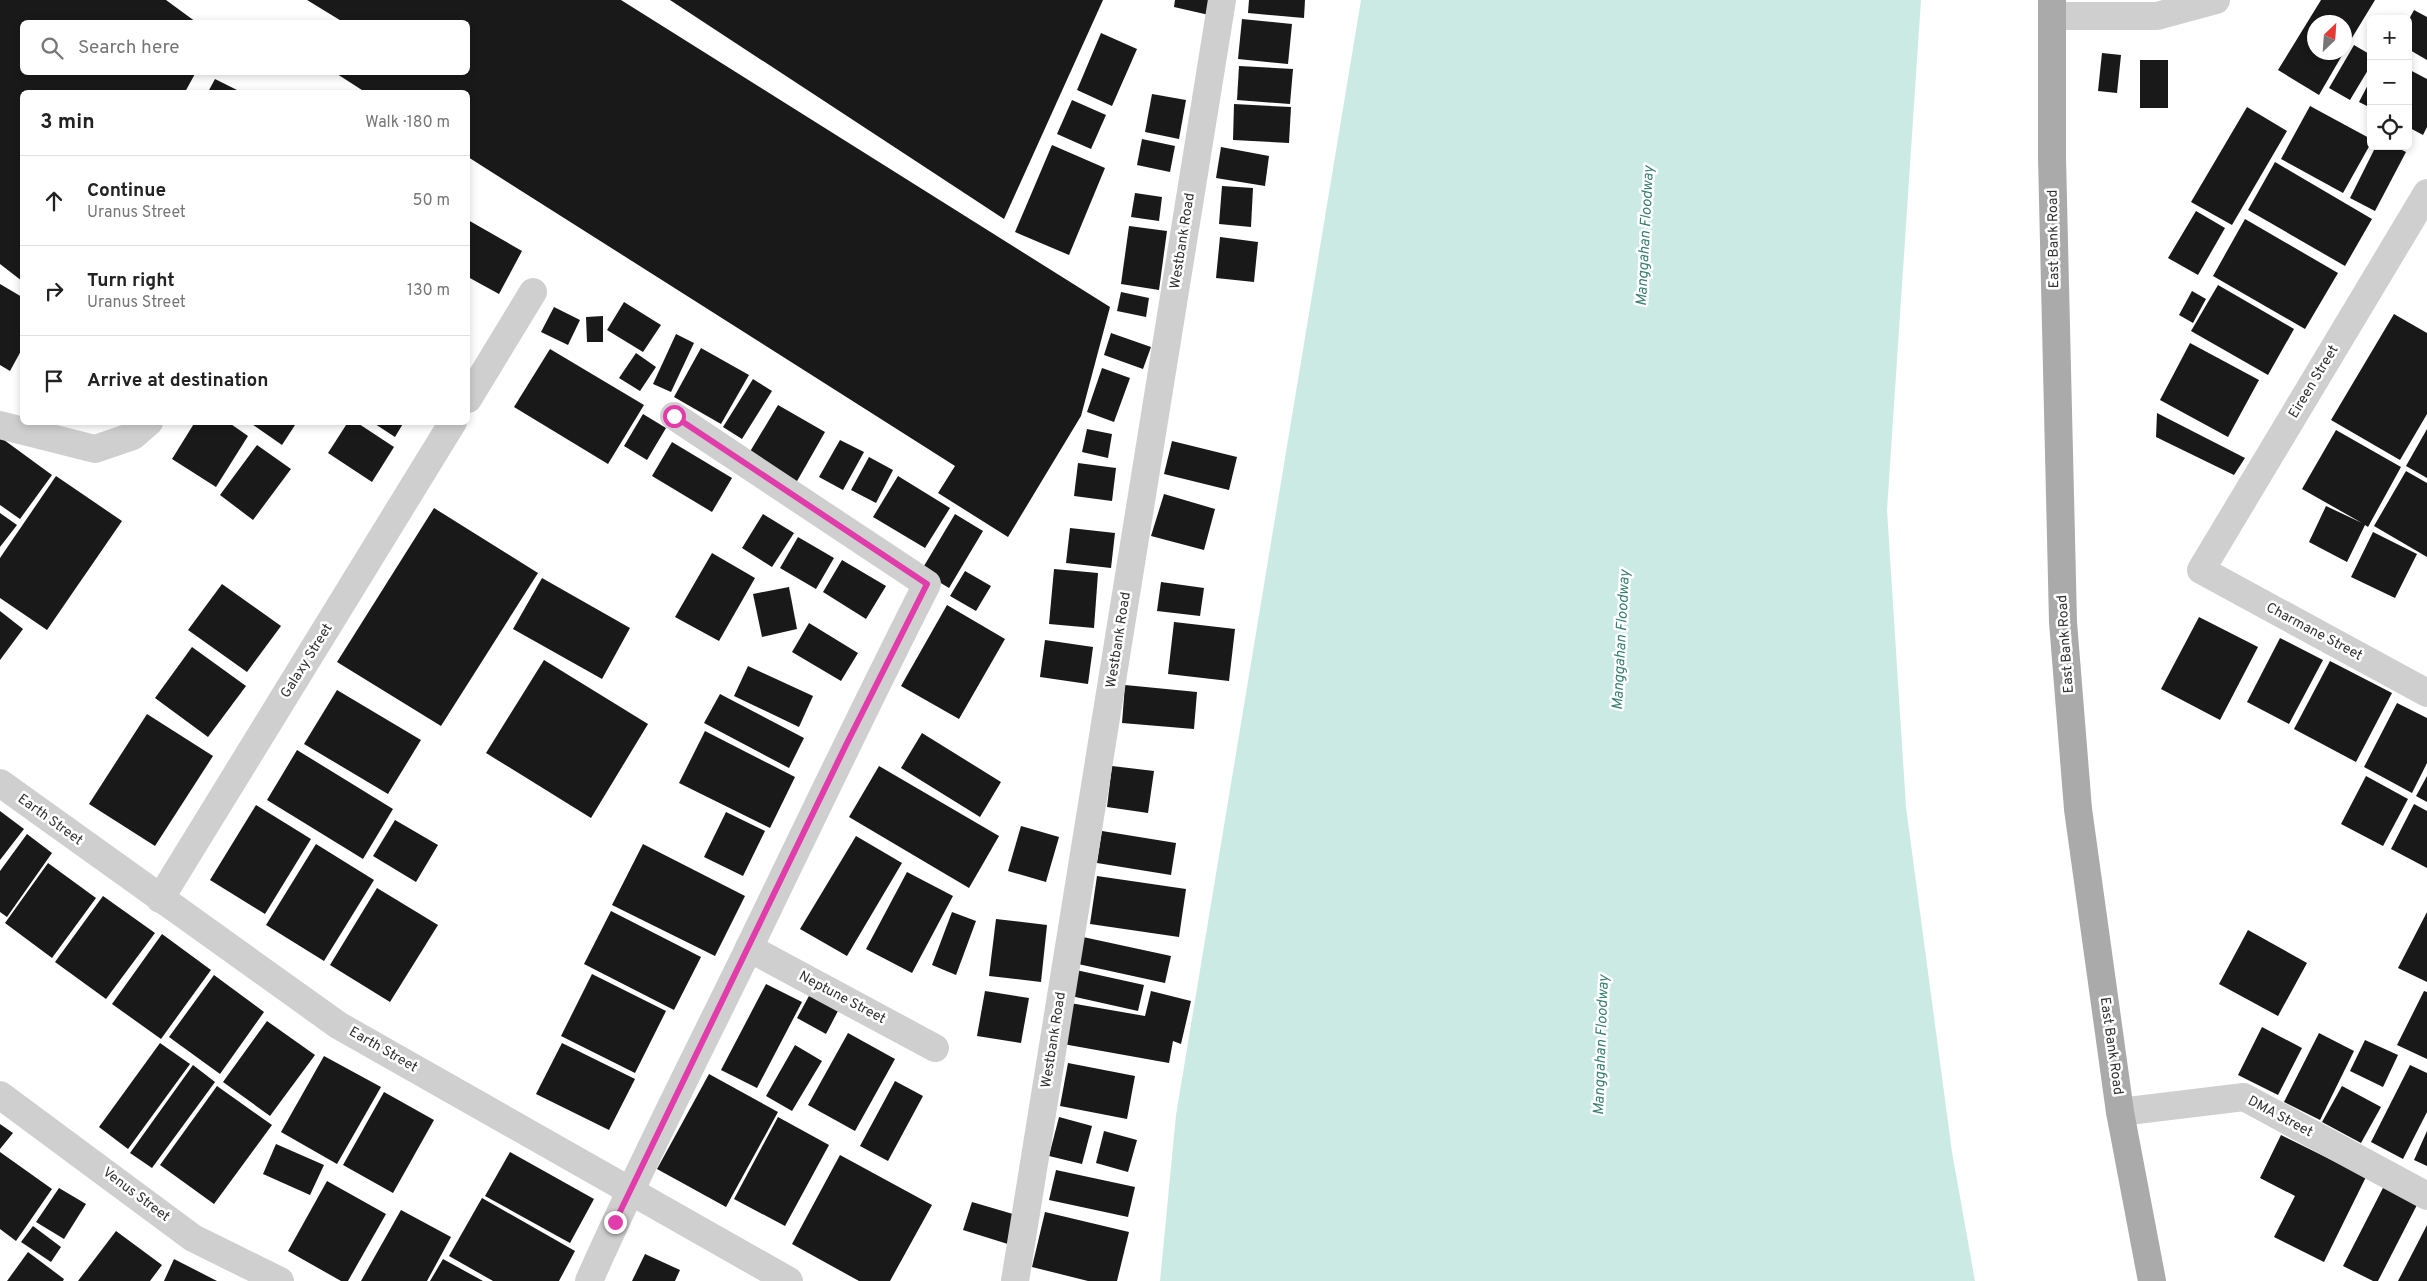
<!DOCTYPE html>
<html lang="en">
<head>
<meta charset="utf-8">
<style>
	:root { --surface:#fff; --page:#f2f2f2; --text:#222; --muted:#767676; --line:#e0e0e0 }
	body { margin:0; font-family:Overpass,sans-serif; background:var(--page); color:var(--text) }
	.controls { position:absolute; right:15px; top:15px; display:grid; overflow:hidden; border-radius:8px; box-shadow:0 2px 8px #0003 }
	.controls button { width:45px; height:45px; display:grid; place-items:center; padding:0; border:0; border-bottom:1px solid var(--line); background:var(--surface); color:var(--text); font:25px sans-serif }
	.compass { position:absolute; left:2307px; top:15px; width:45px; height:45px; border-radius:50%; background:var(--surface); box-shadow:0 2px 8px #0003; rotate:25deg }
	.stop { position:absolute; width:15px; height:15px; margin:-11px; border:4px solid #e03daa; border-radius:50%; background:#fff }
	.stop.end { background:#e03daa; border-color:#fff; box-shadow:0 1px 5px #0008 }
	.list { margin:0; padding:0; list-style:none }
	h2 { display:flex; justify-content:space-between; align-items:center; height:65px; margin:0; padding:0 20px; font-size:21px }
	h2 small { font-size:16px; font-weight:400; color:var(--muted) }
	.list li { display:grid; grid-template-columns:32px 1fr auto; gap:15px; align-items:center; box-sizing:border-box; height:90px; padding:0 20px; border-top:1px solid var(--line) }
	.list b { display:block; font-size:19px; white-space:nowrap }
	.list p { margin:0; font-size:16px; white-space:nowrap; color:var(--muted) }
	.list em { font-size:16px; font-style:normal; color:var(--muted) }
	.icon { flex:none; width:28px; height:28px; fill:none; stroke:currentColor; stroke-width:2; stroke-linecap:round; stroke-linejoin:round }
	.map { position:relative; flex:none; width:2427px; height:1281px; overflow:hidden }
	.search { position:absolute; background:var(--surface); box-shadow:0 2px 8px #0003; left:20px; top:20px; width:450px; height:55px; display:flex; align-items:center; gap:12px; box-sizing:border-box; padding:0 18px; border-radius:8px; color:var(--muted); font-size:19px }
	.panel { position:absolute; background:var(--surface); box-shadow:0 2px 8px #0003; left:20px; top:90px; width:450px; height:335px; border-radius:8px }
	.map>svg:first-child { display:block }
</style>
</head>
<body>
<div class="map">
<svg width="2427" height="1281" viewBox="0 0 2427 1281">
	<rect width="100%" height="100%" fill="#fff"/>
	<path fill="#cceae4" d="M 1361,0 L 1921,0 L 1887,510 L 1906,807 L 1952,1152 L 1975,1281 L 1160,1281 L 1176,1115 Z"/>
	<g fill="#191919">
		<path d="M 0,0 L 166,0 L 196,22 L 22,22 L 22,72 L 196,72 L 185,92 L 22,92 L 22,281 L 0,264 Z"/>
		<path d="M 307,0 L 621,0 L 1110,307 L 1081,416 L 1008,537 L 938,493 L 955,466 L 468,157 L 468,92 L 365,92 L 334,72 L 468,72 L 468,22 L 343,22 Z"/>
		<path d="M 670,0 L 1103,0 L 1004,219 Z"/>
		<path d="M 1175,0 L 1213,0 L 1209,15 L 1174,7 Z"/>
		<path d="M 1249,0 L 1305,0 L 1304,18 L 1248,13 Z"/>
		<path d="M 2321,0 L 2375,0 L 2344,51 L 2344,22 L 2314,22 L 2314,52 L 2344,52 L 2319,95 L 2278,70 Z"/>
		<path d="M 2414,10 L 2427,17 L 2427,60 L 2408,49 L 2408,21 Z"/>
		<path d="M 1242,19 L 1292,24 L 1288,64 L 1238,59 Z"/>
		<path d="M 1101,33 L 1137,49 L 1112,106 L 1077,90 Z"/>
		<path d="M 2354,45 L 2371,55 L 2371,65 L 2350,100 L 2329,88 Z"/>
		<path d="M 2102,53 L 2121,55 L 2117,93 L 2098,91 Z"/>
		<rect x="2140" y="60" width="28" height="48"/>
		<path d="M 1239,66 L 1293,69 L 1290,104 L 1237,100 Z"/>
		<path d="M 2408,69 L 2427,79 L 2427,127 L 2423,135 L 2408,127 Z"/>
		<path d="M 215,79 L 241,92 L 208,92 Z"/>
		<path d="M 2371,79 L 2371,108 L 2359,102 Z"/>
		<path d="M 1152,94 L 1186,100 L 1179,139 L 1145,132 Z"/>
		<path d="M 1072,100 L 1106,115 L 1091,149 L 1057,134 Z"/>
		<path d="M 1234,104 L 1291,107 L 1289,143 L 1233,140 Z"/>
		<path d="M 2310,106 L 2371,139 L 2371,143 L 2343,193 L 2281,159 Z"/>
		<path d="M 2247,107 L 2287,131 L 2232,225 L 2191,202 Z"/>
		<path d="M 1142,139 L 1175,146 L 1170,172 L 1137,165 Z"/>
		<path d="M 1052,145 L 1105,168 L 1069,255 L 1015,232 Z"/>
		<path d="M 2376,146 L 2394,146 L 2406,152 L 2375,211 L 2350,198 Z"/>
		<path d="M 1221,147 L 1269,156 L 1265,186 L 1216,178 Z"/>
		<path d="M 2275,162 L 2372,219 L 2345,266 L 2248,210 Z"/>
		<path d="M 1222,186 L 1253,188 L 1251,227 L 1219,224 Z"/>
		<path d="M 1135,193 L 1162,197 L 1159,221 L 1131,217 Z"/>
		<path d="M 2196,211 L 2225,228 L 2198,275 L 2168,258 Z"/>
		<path d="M 2245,219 L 2338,273 L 2305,329 L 2213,276 Z"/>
		<path d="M 468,220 L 522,251 L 499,294 L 468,277 Z"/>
		<path d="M 1129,226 L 1167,231 L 1159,290 L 1121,284 Z"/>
		<path d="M 1220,237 L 1258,242 L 1254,282 L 1216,278 Z"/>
		<path d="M 0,284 L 22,297 L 22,349 L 10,371 L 0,365 Z"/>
		<path d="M 2218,285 L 2294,329 L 2268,375 L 2191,331 Z"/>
		<path d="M 2192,291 L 2206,299 L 2193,323 L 2179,315 Z"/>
		<path d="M 1121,292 L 1149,298 L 1146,317 L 1117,311 Z"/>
		<path d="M 624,302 L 661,325 L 643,352 L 607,330 Z"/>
		<path d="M 554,307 L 580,320 L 568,345 L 541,332 Z"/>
		<path d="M 2394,314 L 2427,333 L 2427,414 L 2400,460 L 2331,420 Z"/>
		<path d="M 603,316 L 603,342 L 587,342 L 586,317 Z"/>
		<path d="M 1111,333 L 1151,347 L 1143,369 L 1104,355 Z"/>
		<path d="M 676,334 L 694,343 L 671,392 L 653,384 Z"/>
		<path d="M 2190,343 L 2259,380 L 2228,437 L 2160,400 Z"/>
		<path d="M 701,348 L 749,375 L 721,424 L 674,397 Z"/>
		<path d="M 550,349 L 644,405 L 608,464 L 514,407 Z"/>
		<path d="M 636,353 L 656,367 L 640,391 L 619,378 Z"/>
		<path d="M 1102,368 L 1130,378 L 1114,422 L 1087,412 Z"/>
		<path d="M 753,379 L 772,391 L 742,439 L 723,427 Z"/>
		<path d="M 778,405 L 825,432 L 796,483 L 748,455 Z"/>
		<path d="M 2157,413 L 2245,458 L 2234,475 L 2156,437 Z"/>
		<path d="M 643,414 L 666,428 L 647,460 L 624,446 Z"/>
		<path d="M 195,422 L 228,422 L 248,436 L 216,487 L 172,459 Z"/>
		<path d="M 249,422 L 297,422 L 282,445 Z"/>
		<path d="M 348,422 L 356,422 L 394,447 L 372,482 L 328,453 Z"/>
		<path d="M 372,422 L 404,422 L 395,437 Z"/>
		<path d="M 1087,429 L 1112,434 L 1108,458 L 1082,452 Z"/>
		<path d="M 2427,429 L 2427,478 L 2406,466 Z"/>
		<path d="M 2336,430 L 2401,467 L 2368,527 L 2365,525 L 2347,562 L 2309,542 L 2326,506 L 2362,523 L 2302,489 Z"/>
		<path d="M 0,437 L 52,475 L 20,519 L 0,505 Z"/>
		<path d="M 840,440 L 864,452 L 843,490 L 819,477 Z"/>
		<path d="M 1172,441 L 1237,457 L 1229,490 L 1164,474 Z"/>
		<path d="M 672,442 L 732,478 L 712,512 L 652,476 Z"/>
		<path d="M 257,445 L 291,469 L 253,520 L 220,495 Z"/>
		<path d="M 869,457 L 893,470 L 876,503 L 851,490 Z"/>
		<path d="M 1078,463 L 1116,468 L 1112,501 L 1074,496 Z"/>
		<path d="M 2406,471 L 2427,483 L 2427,557 L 2374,526 Z"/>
		<path d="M 56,476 L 122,521 L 47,630 L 0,598 L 0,558 Z"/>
		<path d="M 898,476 L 950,508 L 925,548 L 873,517 Z"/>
		<path d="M 1164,494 L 1215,509 L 1204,550 L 1151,536 Z"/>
		<path d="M 434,508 L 538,573 L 441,726 L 337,662 Z"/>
		<path d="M 0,513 L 17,525 L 0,547 Z"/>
		<path d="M 763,514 L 794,533 L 772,567 L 742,548 Z"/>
		<path d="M 955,514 L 983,531 L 949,588 L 921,571 Z"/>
		<path d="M 1070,528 L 1115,533 L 1111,568 L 1066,563 Z"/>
		<path d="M 2373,532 L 2417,554 L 2395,598 L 2351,577 Z"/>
		<path d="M 798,537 L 834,558 L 816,589 L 780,568 Z"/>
		<path d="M 712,553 L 755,578 L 719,641 L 675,617 Z"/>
		<path d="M 842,560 L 886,586 L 866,619 L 823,592 Z"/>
		<path d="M 1054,569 L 1098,573 L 1094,628 L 1049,624 Z"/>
		<path d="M 965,571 L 991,586 L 976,611 L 950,596 Z"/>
		<path d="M 542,578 L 630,628 L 602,679 L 513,629 Z"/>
		<path d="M 1161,582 L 1204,588 L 1200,616 L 1157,611 Z"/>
		<path d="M 222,584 L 281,626 L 247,672 L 188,630 Z"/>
		<path d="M 789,587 L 797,629 L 762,637 L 753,594 Z"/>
		<path d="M 947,605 L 1005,639 L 959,719 L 901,686 Z"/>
		<path d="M 0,611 L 23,629 L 0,660 Z"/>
		<path d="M 2199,617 L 2258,647 L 2220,720 L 2161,689 Z"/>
		<path d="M 1174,622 L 1235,629 L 1229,681 L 1168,674 Z"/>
		<path d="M 809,623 L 858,653 L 841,681 L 792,652 Z"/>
		<path d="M 2280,638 L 2323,660 L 2289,724 L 2247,702 Z"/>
		<path d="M 1045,640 L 1093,647 L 1088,684 L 1040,677 Z"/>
		<path d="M 192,647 L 246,686 L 208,737 L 155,698 Z"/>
		<path d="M 544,660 L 648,724 L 591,818 L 486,753 Z"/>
		<path d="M 2330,661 L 2392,693 L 2356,762 L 2294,729 Z"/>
		<path d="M 748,666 L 813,696 L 799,727 L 734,696 Z"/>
		<path d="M 1125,685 L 1197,692 L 1194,729 L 1122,723 Z"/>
		<path d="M 337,690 L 421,740 L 388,794 L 304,744 Z"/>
		<path d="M 720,694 L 804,738 L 789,768 L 704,723 Z"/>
		<path d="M 2397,703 L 2427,718 L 2427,763 L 2412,793 L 2364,767 Z"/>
		<path d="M 147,714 L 213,756 L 155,846 L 89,804 Z"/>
		<path d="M 705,731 L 795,777 L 770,828 L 679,783 Z"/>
		<path d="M 922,733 L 1001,782 L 980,817 L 901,768 Z"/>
		<path d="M 297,750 L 393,809 L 363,859 L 267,800 Z"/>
		<path d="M 879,766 L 999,836 L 969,888 L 849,817 Z"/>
		<path d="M 1112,766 L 1154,771 L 1148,813 L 1107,807 Z"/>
		<path d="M 2366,776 L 2408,799 L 2383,846 L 2341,824 Z"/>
		<path d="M 2427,776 L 2427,802 L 2416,796 Z"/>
		<path d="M 2414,804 L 2427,811 L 2427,868 L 2391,849 Z"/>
		<path d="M 256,805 L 311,839 L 265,914 L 210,880 Z"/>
		<path d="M 0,811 L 24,829 L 0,860 Z"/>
		<path d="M 726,812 L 765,831 L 743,876 L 704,857 Z"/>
		<path d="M 395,820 L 438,845 L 416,882 L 373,856 Z"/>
		<path d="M 1021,826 L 1059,837 L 1046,882 L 1008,871 Z"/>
		<path d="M 1102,831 L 1176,843 L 1171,875 L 1097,863 Z"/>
		<path d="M 27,834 L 52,853 L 7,917 L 0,912 L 0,871 Z"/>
		<path d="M 856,836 L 902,863 L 847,956 L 800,929 Z"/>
		<path d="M 316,844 L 374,880 L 324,961 L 266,925 Z"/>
		<path d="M 643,844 L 745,896 L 715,956 L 612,905 Z"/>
		<path d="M 48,863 L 96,898 L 52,958 L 5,923 Z"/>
		<path d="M 907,872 L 953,896 L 912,973 L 866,949 Z"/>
		<path d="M 1097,876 L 1186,889 L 1179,937 L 1090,924 Z"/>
		<path d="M 377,888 L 438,925 L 390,1002 L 330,965 Z"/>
		<path d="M 103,896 L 155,933 L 106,999 L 55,962 Z"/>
		<path d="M 611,911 L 701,957 L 674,1010 L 584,964 Z"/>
		<path d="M 952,912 L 976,921 L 956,975 L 932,965 Z"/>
		<path d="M 2427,912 L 2427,982 L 2398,968 Z"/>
		<path d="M 996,919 L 1047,925 L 1041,982 L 989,976 Z"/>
		<path d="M 2248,930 L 2307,963 L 2278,1016 L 2219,984 Z"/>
		<path d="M 162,934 L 211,970 L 161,1039 L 112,1004 Z"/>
		<path d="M 1083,937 L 1171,956 L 1165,983 L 1078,964 Z"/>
		<path d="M 1076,970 L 1144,985 L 1138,1011 L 1071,996 Z"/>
		<path d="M 592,974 L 666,1011 L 635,1073 L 561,1036 Z"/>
		<path d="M 214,975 L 264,1012 L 220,1074 L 169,1037 Z"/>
		<path d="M 766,984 L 802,1002 L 757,1088 L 721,1070 Z"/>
		<path d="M 985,991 L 1029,998 L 1021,1043 L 977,1036 Z"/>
		<path d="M 1151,991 L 1191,1001 L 1181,1044 L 1173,1041 L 1169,1063 L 1063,1044 L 1070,1003 L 1145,1016 Z"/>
		<path d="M 2424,991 L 2427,992 L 2427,1059 L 2397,1045 Z"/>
		<path d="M 810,994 L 839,1009 L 826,1034 L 797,1018 Z"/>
		<path d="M 267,1021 L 315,1055 L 270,1116 L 223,1082 Z"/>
		<path d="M 2262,1027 L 2302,1048 L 2278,1095 L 2238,1075 Z"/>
		<path d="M 848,1033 L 895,1059 L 855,1131 L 808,1105 Z"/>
		<path d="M 2319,1033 L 2354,1051 L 2320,1120 L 2284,1102 Z"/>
		<path d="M 2365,1040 L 2398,1055 L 2383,1087 L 2350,1071 Z"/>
		<path d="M 160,1043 L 190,1064 L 128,1149 L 99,1127 Z"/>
		<path d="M 562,1043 L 635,1079 L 609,1130 L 536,1094 Z"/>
		<path d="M 795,1045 L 822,1061 L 792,1111 L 766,1096 Z"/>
		<path d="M 324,1056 L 381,1087 L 337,1164 L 281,1132 Z"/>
		<path d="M 1068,1063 L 1135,1076 L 1127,1119 L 1060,1106 Z"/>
		<path d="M 193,1065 L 215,1082 L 152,1168 L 130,1153 Z"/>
		<path d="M 2410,1065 L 2427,1073 L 2427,1112 L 2403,1159 L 2371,1142 Z"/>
		<path d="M 709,1074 L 778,1112 L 726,1207 L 657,1169 Z"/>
		<path d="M 895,1081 L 923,1096 L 888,1161 L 860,1146 Z"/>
		<path d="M 217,1086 L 272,1125 L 214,1204 L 160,1165 Z"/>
		<path d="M 2342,1086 L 2381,1107 L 2361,1143 L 2322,1122 Z"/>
		<path d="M 384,1092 L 434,1120 L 393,1193 L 343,1165 Z"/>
		<path d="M 778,1117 L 829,1145 L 785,1226 L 734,1199 Z"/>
		<path d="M 1059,1117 L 1092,1126 L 1082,1164 L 1049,1156 Z"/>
		<path d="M 0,1124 L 13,1133 L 0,1149 Z"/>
		<path d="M 1104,1131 L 1137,1140 L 1128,1172 L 1096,1163 Z"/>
		<path d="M 2427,1131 L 2427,1166 L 2414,1160 Z"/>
		<path d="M 2281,1135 L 2366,1177 L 2324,1262 L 2274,1237 L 2295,1196 L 2260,1178 Z"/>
		<path d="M 276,1144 L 324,1165 L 310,1195 L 263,1174 Z"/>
		<path d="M 0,1152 L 52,1189 L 16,1241 L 0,1229 Z"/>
		<path d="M 510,1152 L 594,1199 L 570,1243 L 485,1196 Z"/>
		<path d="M 840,1155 L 932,1205 L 890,1281 L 859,1281 L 792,1244 Z"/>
		<path d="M 1056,1170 L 1135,1187 L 1128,1217 L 1049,1200 Z"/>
		<path d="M 327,1181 L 386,1214 L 348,1281 L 341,1281 L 288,1251 Z"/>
		<path d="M 2385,1184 L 2419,1201 L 2378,1281 L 2373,1281 L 2343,1266 Z"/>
		<path d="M 59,1188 L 86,1204 L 64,1239 L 36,1222 Z"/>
		<path d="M 482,1198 L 575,1251 L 559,1281 L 493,1281 L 449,1256 Z"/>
		<path d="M 972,1202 L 1020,1216 L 1011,1245 L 963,1230 Z"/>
		<path d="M 401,1210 L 451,1237 L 427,1281 L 361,1281 Z"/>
		<path d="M 1045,1212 L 1129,1232 L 1117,1281 L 1088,1281 L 1032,1267 Z"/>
		<path d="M 2427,1225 L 2427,1281 L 2398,1281 Z"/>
		<path d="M 33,1226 L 61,1247 L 51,1262 L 21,1242 Z"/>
		<path d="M 116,1231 L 162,1265 L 150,1281 L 78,1281 Z"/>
		<path d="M 28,1252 L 64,1279 L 63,1281 L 7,1281 Z"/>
		<path d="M 645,1254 L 680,1270 L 675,1281 L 632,1281 Z"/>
		<path d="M 174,1259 L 217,1281 L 164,1281 Z"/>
		<path d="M 443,1259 L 483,1281 L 430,1281 Z"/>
	</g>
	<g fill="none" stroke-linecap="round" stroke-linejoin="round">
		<g stroke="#cfcfcf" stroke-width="28">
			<path d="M 2052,16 L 2157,16 L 2216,0"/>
			<path d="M 2427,193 L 2201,570 L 2427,693"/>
			<path d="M 468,399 L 533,292"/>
			<path d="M 0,425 L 95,449 L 133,436 L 149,422"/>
			<path d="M 0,783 L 338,1025 L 789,1281"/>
			<path d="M 160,899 L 453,422"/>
			<path d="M 749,948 L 935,1048"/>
			<path d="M 0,1095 L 193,1238 L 280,1281"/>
			<path d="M 2120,1112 L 2244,1097 L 2427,1196"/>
			<path d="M 589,1281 C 639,1168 695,1059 749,948 C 808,826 866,704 927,584 L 674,416"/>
			<path d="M 1015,1281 L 1222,0"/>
		</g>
		<path stroke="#aaa" stroke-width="28" d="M 2052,0 L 2052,158 L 2063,622 L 2078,809 L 2120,1112 L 2152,1281"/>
	</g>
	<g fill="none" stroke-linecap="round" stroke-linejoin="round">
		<path stroke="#e03daa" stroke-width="6" d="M 615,1222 L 846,745 L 927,584 L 674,416"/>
	</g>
	<g text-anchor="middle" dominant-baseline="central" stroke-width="5" stroke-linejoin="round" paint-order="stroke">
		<g font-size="14" fill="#323232" stroke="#fff">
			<text transform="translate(2054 239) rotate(-91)">East Bank Road</text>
			<text transform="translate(1183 241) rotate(-81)">Westbank Road</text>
			<text transform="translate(2314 382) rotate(-59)">Eireen Street</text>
			<text transform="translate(2314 632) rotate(28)">Charmane Street</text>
			<text transform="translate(1119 640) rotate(-81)">Westbank Road</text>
			<text transform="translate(2066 644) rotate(-94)">East Bank Road</text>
			<text transform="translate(307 661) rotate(-58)">Galaxy Street</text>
			<text transform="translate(50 820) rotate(36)">Earth Street</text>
			<text transform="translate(842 998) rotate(28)">Neptune Street</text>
			<text transform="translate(1054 1040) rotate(-81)">Westbank Road</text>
			<text transform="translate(2111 1046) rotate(82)">East Bank Road</text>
			<text transform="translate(383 1050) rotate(30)">Earth Street</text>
			<text transform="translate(2280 1117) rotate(28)">DMA Street</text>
			<text transform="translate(136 1195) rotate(37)">Venus Street</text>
		</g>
		<g font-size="15" font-style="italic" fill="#3a8071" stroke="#fff">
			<text transform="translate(1646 236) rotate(-87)">Manggahan Floodway</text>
			<text transform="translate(1622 640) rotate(-87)">Manggahan Floodway</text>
			<text transform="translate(1602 1045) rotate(-88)">Manggahan Floodway</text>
		</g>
	</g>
</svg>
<div class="controls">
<button>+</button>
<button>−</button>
<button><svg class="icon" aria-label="locate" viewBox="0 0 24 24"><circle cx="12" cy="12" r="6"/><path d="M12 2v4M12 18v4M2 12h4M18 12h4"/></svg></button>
</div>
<svg class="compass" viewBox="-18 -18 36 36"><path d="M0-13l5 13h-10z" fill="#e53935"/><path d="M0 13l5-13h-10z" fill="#767676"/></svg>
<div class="stop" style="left:674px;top:416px"></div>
<div class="stop end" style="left:615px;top:1222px"></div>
<div class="search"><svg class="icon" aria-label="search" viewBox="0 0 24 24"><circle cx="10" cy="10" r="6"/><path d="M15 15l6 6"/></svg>Search here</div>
<section class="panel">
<h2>3 min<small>Walk · 180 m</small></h2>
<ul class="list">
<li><svg class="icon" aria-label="ahead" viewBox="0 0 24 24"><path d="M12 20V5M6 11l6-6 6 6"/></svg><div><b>Continue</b><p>Uranus Street</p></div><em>50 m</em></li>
<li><svg class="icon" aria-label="right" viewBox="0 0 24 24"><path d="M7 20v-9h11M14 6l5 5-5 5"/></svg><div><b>Turn right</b><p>Uranus Street</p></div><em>130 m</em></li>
<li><svg class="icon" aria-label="arrive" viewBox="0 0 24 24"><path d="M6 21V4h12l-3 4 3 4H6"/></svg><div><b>Arrive at destination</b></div></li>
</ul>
</section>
</div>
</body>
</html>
